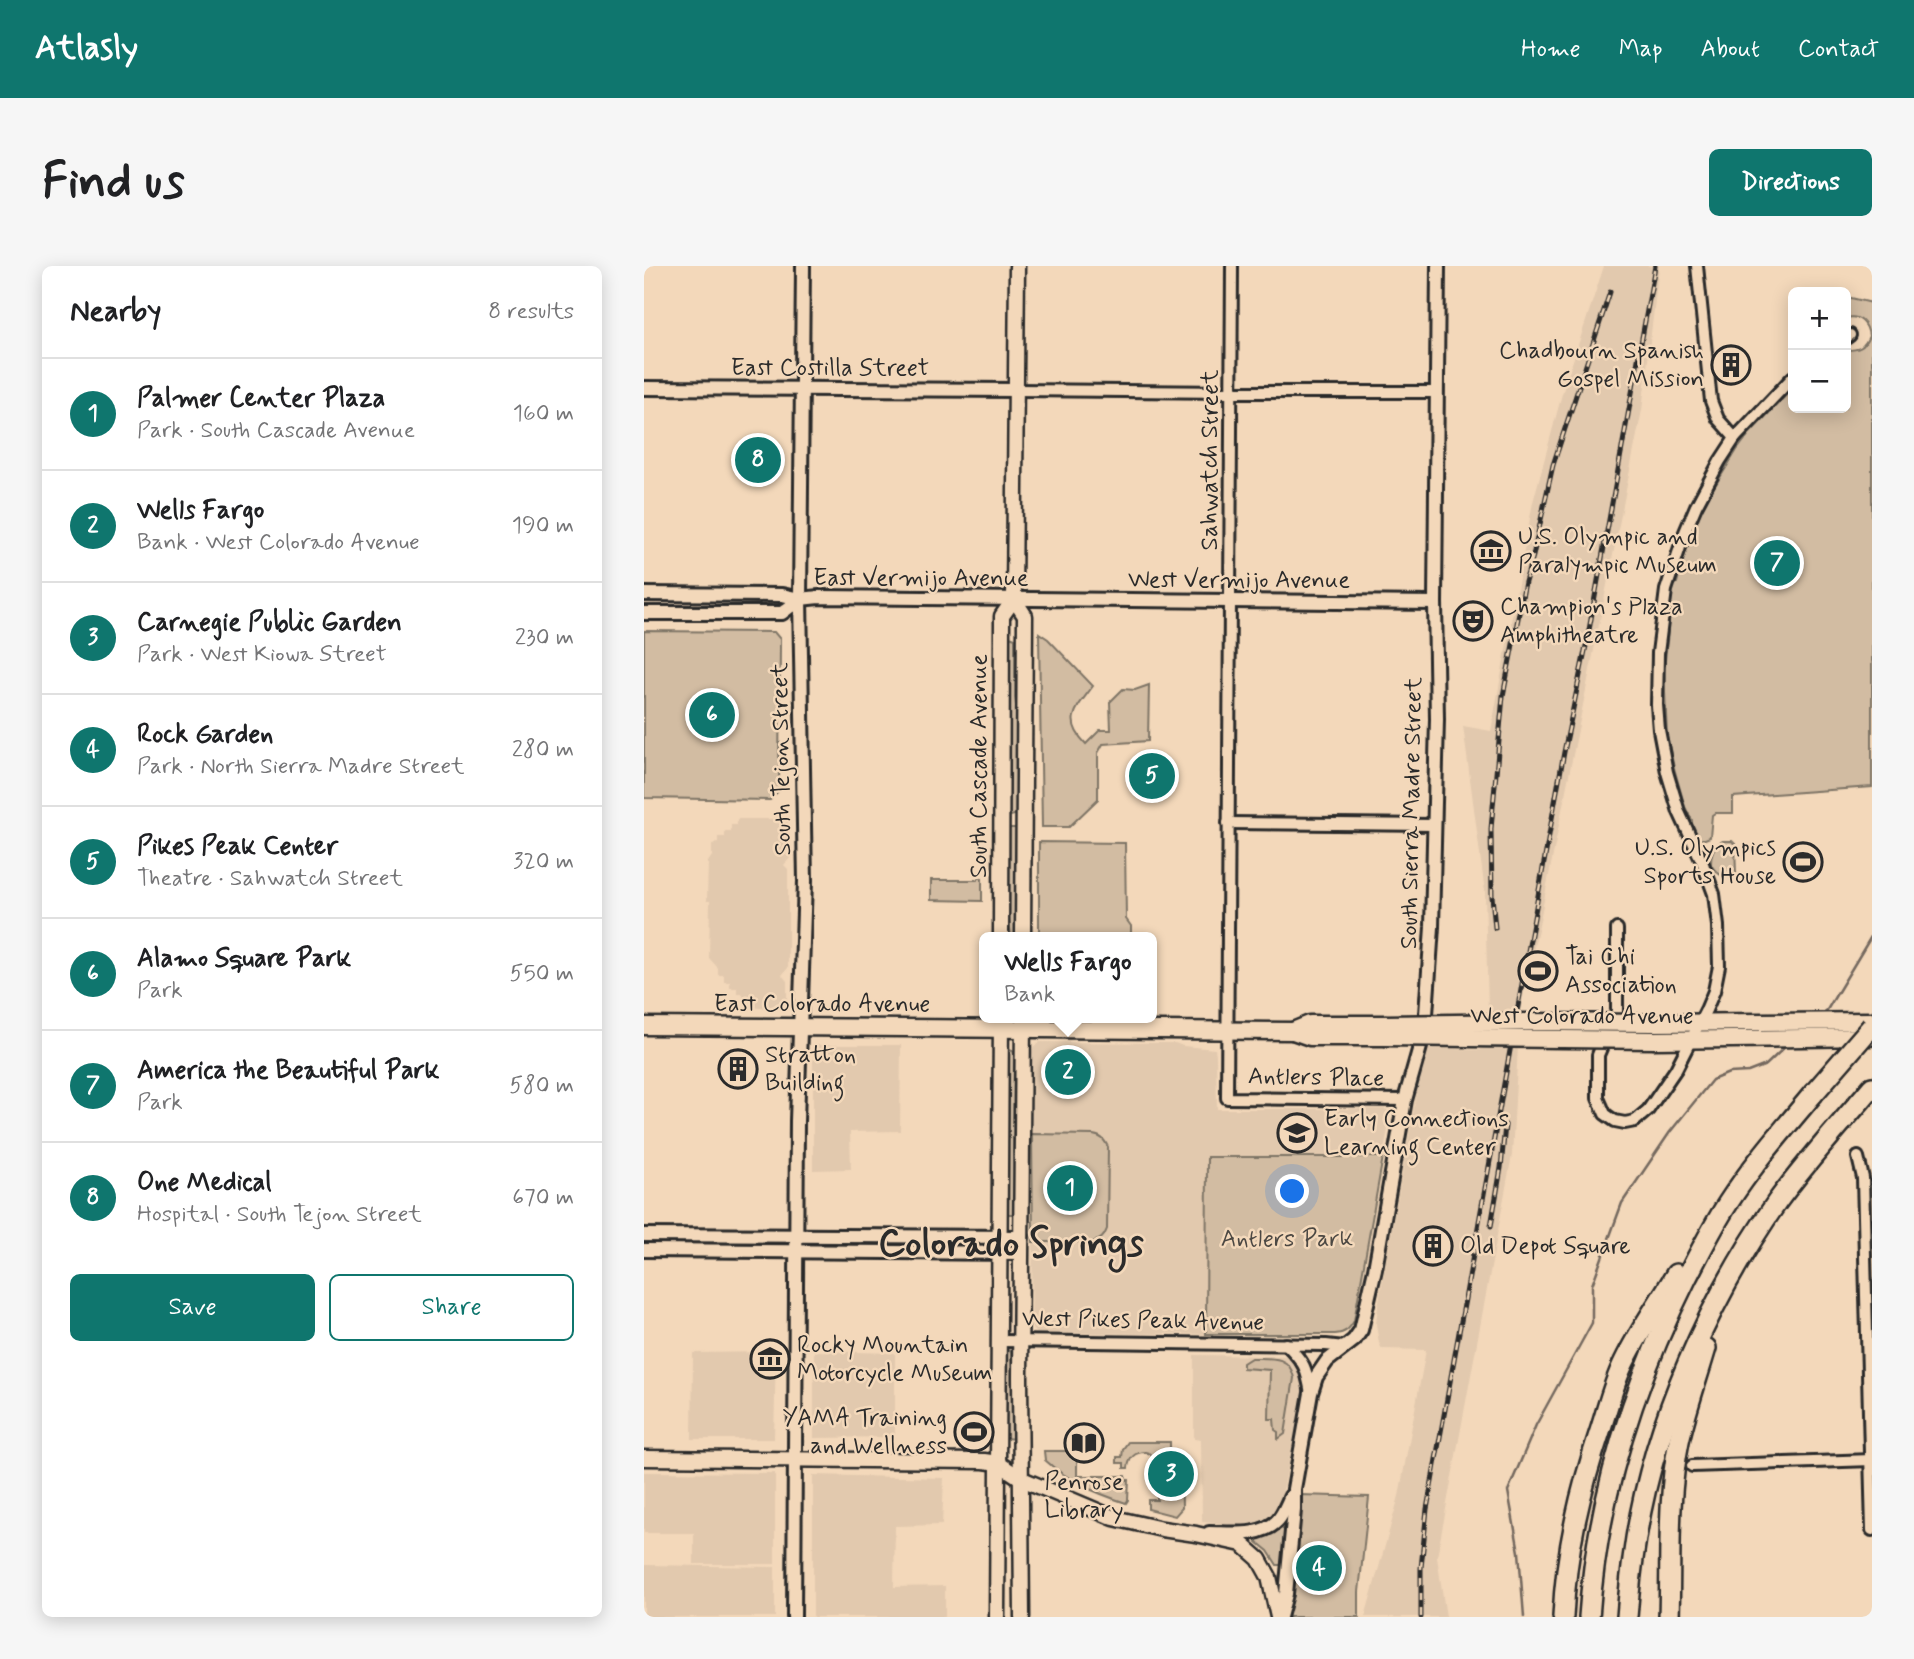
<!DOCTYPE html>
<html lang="en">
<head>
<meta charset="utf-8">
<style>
	:root { --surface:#fff; --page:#f6f6f6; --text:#202124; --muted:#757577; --line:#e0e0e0; --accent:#0f766e }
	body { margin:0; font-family:Mynerve,sans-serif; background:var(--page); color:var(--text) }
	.controls { position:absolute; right:21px; top:21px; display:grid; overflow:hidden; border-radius:10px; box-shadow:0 4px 18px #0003 }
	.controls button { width:63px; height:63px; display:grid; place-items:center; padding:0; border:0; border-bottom:2px solid var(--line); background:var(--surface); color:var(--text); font:35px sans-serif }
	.you { position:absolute; left:649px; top:926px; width:24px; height:24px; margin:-18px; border:5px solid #fff; border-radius:50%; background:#1a73e8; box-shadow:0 0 0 10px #1a73e833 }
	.badge { display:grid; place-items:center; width:46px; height:46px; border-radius:50%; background:var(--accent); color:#fff; font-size:23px; font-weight:700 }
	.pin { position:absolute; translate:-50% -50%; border:4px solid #fff; box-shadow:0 2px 7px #0006 }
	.popup { position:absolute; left:335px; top:666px; width:178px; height:91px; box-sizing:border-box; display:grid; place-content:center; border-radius:10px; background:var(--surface); filter:drop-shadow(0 2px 5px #0005); font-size:23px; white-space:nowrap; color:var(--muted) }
	.popup b { font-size:26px; color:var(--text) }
	.popup::after { content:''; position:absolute; left:50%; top:100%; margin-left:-14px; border:14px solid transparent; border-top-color:var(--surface) }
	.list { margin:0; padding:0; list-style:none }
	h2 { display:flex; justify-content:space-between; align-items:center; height:91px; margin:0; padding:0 28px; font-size:30px }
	h2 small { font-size:23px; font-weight:400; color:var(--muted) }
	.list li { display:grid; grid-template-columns:46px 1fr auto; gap:21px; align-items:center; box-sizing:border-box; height:112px; padding:0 28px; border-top:2px solid var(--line) }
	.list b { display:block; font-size:26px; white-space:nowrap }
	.list p { margin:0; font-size:23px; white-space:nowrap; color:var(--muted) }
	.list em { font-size:23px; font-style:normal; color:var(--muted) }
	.actions { display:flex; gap:14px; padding:21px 28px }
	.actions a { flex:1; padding:16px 0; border:2px solid var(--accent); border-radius:10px; text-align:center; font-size:24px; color:var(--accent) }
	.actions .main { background:var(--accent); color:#fff }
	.map { position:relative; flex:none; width:1228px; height:1351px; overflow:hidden; border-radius:10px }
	header { display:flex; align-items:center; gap:42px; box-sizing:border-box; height:98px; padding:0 35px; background:var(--accent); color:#fff }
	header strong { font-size:33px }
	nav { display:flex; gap:38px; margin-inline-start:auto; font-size:24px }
	.intro { display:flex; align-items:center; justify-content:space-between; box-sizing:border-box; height:168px; padding:0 42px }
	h1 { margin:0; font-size:49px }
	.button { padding:18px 32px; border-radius:10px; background:var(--accent); color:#fff; font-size:24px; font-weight:700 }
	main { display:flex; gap:42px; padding:0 42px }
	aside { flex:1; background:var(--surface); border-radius:10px; box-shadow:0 4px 18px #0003 }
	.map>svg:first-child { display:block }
</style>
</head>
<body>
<header>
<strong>Atlasly</strong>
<nav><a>Home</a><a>Map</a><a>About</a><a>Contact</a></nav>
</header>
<div class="intro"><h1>Find us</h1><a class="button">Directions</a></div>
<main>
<aside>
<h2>Nearby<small>8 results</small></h2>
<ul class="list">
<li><span class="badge">1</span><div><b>Palmer Center Plaza</b><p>Park · South Cascade Avenue</p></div><em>160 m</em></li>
<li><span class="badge">2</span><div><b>Wells Fargo</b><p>Bank · West Colorado Avenue</p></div><em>190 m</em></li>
<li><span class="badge">3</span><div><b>Carnegie Public Garden</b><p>Park · West Kiowa Street</p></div><em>230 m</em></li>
<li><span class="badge">4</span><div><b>Rock Garden</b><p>Park · North Sierra Madre Street</p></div><em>280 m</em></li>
<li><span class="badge">5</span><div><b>Pikes Peak Center</b><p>Theatre · Sahwatch Street</p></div><em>320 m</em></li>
<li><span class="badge">6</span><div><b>Alamo Square Park</b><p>Park</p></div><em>550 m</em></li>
<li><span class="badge">7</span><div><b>America the Beautiful Park</b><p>Park</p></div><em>580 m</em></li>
<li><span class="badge">8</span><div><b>One Medical</b><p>Hospital · South Tejon Street</p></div><em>670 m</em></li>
</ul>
<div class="actions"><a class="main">Save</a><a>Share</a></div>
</aside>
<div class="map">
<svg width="1228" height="1351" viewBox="0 0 1228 1351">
	<rect width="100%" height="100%" fill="#f3d8ba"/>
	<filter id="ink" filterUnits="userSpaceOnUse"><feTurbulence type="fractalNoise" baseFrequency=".0143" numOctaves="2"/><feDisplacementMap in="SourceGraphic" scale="14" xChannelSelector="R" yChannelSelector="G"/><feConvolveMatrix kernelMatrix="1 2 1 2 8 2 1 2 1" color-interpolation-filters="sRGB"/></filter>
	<g filter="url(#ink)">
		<g fill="#e2c9ae">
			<path d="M 960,0 L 1015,0 L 998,144 L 896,654 L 876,744 L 868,889 L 793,1291 L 802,1351 L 721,1351 L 755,1230 L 782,1084 L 738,1083 L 735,1077 L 732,1058 L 734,1040 L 777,803 L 784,782 L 837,784 L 844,745 L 841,626 L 819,460 L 847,465 L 889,236 L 918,128 Z"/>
			<path d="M 93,553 L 144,553 L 145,578 L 140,584 L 147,591 L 140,599 L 144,603 L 144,702 L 138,709 L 143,715 L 143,742 L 115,742 L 105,740 L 105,734 L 99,734 L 99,728 L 93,728 L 93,722 L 86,722 L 86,716 L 80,716 L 80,709 L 74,709 L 74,702 L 65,692 L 66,635 L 63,635 L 64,596 L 68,590 L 68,578 L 74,577 L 74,571 L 81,571 L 81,565 L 87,565 L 87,559 L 93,559 Z"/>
			<path d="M 396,776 L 531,777 L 539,780 L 571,783 L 572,789 L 573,843 L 741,843 L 744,844 L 746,851 L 739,891 L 563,891 L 562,1068 L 393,1067 L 389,1064 L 387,1060 L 389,976 L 449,976 L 464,930 L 464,881 L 459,872 L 449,869 L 388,868 L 388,785 L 390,780 Z"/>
			<path d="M 169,779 L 257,779 L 256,865 L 206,866 L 207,903 L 169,904 Z"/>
			<path d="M 170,1085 L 251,1087 L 251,1171 L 170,1172 Z"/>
			<path d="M 132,1086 L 130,1173 L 48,1173 L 49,1087 Z"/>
			<path d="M 550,1089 L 642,1090 L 651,1092 L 658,1101 L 661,1119 L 660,1126 L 636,1239 L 628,1251 L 617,1258 L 604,1261 L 558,1256 L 557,1174 L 550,1173 Z"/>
			<path d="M 0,1206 L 131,1207 L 131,1298 L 50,1298 L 50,1267 L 0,1267 Z"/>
			<path d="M 169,1209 L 300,1212 L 298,1259 L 251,1260 L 250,1321 L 301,1320 L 301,1351 L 169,1351 Z"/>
			<path d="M 0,1299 L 131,1301 L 131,1351 L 0,1351 Z"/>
		</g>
		<g fill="#d2bca2" stroke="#7e7466" stroke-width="2">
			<path d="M 1203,31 L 1228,37 L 1228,521 L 1089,531 L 1089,547 L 1071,547 L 1068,549 L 1066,571 L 1061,573 L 1053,573 L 1047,563 L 1048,554 L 1041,541 L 1030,502 L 1023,469 L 1020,404 L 1024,366 L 1019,362 L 1026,323 L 1033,317 L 1041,286 L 1054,251 L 1064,231 L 1093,184 L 1106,167 L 1149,122 L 1149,142 L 1202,142 L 1202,84 C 1215,84 1220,82 1225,70 C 1223,57 1216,49 1202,52 Z"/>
			<path d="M 0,365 L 130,366 L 136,373 L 135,524 L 126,534 L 0,532 Z"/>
			<path d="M 395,367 L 404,373 L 449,420 C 433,442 418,454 442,478 L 456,464 L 467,464 L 466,436 L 479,423 L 491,424 L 505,419 L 504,475 L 459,478 L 454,487 L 454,533 L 425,561 L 398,561 Z"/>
			<path d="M 366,370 L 371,372 L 371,432 L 376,470 L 374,548 L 367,550 L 363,546 L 364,372 Z"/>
			<path d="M 364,562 L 372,562 L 374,565 L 373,671 L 367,671 L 362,625 L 362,564 Z"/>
			<path d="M 1079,575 L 1088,575 L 1091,578 L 1092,608 C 1081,615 1073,608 1067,599 C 1067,587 1069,580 1079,575 Z"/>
			<path d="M 395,576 L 481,577 L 482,653 L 487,660 L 487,671 L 395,671 Z"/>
			<path d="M 334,612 L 338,612 L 338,635 L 287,634 L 287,614 L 333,614 Z"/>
			<path d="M 365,784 L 369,785 L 370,788 L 369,885 L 373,945 L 370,948 L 363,948 L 363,785 Z"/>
			<path d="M 388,868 L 449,869 C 457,870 460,873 464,881 L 463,963 C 460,971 457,974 449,976 L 389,976 Z"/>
			<path d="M 563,891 L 739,891 L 710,1055 C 705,1063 702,1067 691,1068 L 562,1068 Z"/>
			<path d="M 361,1084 L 366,1085 L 367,1087 C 368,1115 372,1141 372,1168 C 369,1173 367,1173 362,1172 L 359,1168 Z"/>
			<path d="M 607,1092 C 626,1092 646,1089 650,1112 L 641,1168 L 634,1173 L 634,1166 L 631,1164 L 630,1153 L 625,1153 L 626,1104 L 599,1102 L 599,1097 Z"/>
			<path d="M 484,1176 L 526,1176 L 526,1190 L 537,1198 L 538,1242 L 531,1250 L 504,1243 L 504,1234 L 513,1234 L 513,1214 L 517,1213 L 517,1203 L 514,1202 C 513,1194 510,1188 501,1186 C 491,1186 485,1192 484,1202 L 480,1202 L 480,1197 L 473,1197 L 473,1191 L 478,1191 L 479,1183 Z"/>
			<path d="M 400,1185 L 433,1185 L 433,1210 L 481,1210 L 482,1214 L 485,1214 L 484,1234 L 482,1237 C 452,1227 425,1216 401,1194 Z"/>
			<path d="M 656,1229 L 725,1231 L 715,1326 L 715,1351 L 643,1351 Z"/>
			<path d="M 635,1261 L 642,1265 L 639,1297 L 637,1299 L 633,1299 L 624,1285 L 613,1276 L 613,1273 Z"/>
		</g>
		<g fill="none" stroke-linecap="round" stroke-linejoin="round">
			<g stroke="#74695f" stroke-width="2.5">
				<path d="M 1177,749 L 1183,744 L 1228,669"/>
				<path d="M 880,1351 L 875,1286 L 864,1225 L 892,1159 L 948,1057 L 948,1019 L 978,937 L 1026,866 L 1068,814 L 1085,807 L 1104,806 L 1122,799 L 1143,779"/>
			</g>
			<g stroke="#2b2b2b" stroke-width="16">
				<g id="minor">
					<path d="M 588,0 L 583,832 L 761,834"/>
					<path d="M 1053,0 L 1067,135 L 1074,153 L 1091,172"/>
					<path d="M 1202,72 L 1206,69"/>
					<path d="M 372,124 L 588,126 L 792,126"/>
					<path d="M 584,557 L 790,559"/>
					<path d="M 973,663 L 973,745 L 954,789 L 954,832 L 961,848 L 971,855 L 981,857 L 991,855 L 1004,844 L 1032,803 L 1062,744 L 1070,725 L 1075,700 L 1074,660 L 1070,628 L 1059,598 L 1035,546 L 1023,506 L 1015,464 L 1013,439 L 1014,387 L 1022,324 L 1041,266 L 1052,240 L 1076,195 L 1091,172 L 1149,111"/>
					<path d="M 1214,891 L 1219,912 L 1228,1264"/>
					<path d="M 355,1075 L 682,1079 L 700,1081"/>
					<path d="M 642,1078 C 661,1097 662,1101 667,1127"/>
					<path d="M 1048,1200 L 1228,1194"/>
				</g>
			</g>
			<g stroke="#2b2b2b" stroke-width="18">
				<g id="tertiary">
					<path d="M 0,122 L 372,124"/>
					<path d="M 0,328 L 138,329 L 156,333 L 175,331 L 791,337"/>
					<path d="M 0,347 L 138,347 L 156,333"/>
					<path d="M 0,969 L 378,971"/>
					<path d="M 0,984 L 377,987"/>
					<path d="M 565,1267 C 586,1267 618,1272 634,1254 C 640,1247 643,1238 647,1230"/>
					<path d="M 150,1351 L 153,855 L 161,615 L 156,333 L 159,0"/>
					<path d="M 636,1351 L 642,1328 L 650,1244 L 650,1223 L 667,1127 L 672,1111 L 683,1095 L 710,1074 L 717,1064 L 731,1003 L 761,834 L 781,763 L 788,661 L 793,453 L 791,337 L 794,0"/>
				</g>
			</g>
			<g stroke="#2b2b2b" stroke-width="19">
				<g id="secondary">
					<path d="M 373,0 L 370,333 L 381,350 L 379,671"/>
					<path d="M 357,671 L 358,350 L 370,333"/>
					<path d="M 0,1192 L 340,1195 L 354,1197 L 378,1213 L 470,1252 L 518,1263 L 552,1268 L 598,1278 L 615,1293 L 625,1311 L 634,1351"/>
					<path d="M 353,1351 L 357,752"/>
					<path d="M 378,1351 L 376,1111 L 379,752"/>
				</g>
			</g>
			<g stroke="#2b2b2b" stroke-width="21">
				<g id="primary">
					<path d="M 1010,757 L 1228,755"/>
					<path d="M 0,760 L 649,765 L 666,771 L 740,771"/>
					<path d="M 649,765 L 666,758 L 741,758"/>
					<path d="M 1011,774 L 1226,771"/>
				</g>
			</g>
			<g stroke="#2b2b2b" stroke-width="24">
				<g id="motorway">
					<path d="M 919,1351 C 922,1284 936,1225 957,1162 C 964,1140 970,1116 980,1096 C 995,1065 1015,1037 1032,1008"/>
					<path d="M 945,1351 C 953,1232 990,1117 1043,1011 C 1056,986 1069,960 1084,937 C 1109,898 1140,863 1169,828"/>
					<path d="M 983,1351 C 985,1325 988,1298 992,1272 C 1011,1154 1065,1034 1133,936 C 1162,896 1196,859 1228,821"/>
					<path d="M 1025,1351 C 1027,1292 1023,1233 1035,1175 C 1042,1144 1053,1113 1062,1082"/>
				</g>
			</g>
			<use href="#minor" stroke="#f3d8ba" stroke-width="10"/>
			<use href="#tertiary" stroke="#f3d8ba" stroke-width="12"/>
			<use href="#secondary" stroke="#f3d8ba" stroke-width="14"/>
			<use href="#primary" stroke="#f3d8ba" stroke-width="16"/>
			<use href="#motorway" stroke="#f3d8ba" stroke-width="19"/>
			<g stroke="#2b2b2b" stroke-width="5">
				<g id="rail">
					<path d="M 851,662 L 848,630 L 847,563 L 859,430 L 881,316 L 889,290 L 909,199 L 966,26"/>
					<path d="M 847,960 L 857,902 L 861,859"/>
					<path d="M 777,1351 L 777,1302 L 783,1243 L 920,486 L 943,375 L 1011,0"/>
				</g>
			</g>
			<use href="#rail" stroke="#f3d8ba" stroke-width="2.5" stroke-dasharray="8" stroke-linecap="butt"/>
			<g stroke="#2b2b2b" stroke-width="21" stroke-linecap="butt">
				<g id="primary-bridge">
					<path d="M 741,758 L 881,756 L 1010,757"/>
					<path d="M 740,771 L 1011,774"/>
				</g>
			</g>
			<g stroke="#2b2b2b" stroke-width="24" stroke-linecap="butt">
				<path id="motorway-bridge" d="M 1169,828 L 1228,760"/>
			</g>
			<use href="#primary-bridge" stroke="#f3d8ba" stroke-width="16"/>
			<use href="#motorway-bridge" stroke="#f3d8ba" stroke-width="19"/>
		</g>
	</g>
	<defs>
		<g id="building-ring" transform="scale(2.0125)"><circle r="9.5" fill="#f3d8ba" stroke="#2b2b2b" stroke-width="1.5"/><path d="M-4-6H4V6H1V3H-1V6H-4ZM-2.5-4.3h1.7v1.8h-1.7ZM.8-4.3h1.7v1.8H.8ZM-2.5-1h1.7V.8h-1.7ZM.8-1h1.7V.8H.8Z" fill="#2b2b2b"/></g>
		<g id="museum-ring" transform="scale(2.0125)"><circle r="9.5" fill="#f3d8ba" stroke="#2b2b2b" stroke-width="1.5"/><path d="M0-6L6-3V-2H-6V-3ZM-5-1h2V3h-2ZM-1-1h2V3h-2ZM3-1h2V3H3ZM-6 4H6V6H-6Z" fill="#2b2b2b"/></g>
		<g id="theatre-ring" transform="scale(2.0125)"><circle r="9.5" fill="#f3d8ba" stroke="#2b2b2b" stroke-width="1.5"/><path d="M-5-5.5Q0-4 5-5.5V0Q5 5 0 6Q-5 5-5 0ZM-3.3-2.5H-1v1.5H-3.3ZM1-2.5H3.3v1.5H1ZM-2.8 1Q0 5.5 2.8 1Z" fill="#2b2b2b"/></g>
		<g id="stadium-ring" transform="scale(2.0125)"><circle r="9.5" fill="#f3d8ba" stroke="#2b2b2b" stroke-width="1.5"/><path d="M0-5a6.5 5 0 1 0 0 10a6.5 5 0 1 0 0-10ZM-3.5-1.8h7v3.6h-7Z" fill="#2b2b2b"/></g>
		<g id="school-ring" transform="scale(2.0125)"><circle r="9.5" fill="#f3d8ba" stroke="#2b2b2b" stroke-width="1.5"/><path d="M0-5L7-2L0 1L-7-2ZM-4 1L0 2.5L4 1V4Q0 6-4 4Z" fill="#2b2b2b"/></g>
		<g id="library-ring" transform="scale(2.0125)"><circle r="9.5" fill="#f3d8ba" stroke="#2b2b2b" stroke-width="1.5"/><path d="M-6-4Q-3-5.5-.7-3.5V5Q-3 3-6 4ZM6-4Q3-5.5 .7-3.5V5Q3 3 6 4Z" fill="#2b2b2b"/></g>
	</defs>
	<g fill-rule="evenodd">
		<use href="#building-ring" x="1087" y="99"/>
		<use href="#museum-ring" x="847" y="285"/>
		<use href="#theatre-ring" x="829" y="355"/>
		<use href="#stadium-ring" x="1159" y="596"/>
		<use href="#stadium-ring" x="894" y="705"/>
		<use href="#building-ring" x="94" y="803"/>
		<use href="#school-ring" x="653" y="867"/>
		<use href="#building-ring" x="789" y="980"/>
		<use href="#museum-ring" x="126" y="1093"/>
		<use href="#stadium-ring" x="330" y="1166"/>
		<use href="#library-ring" x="440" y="1177"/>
	</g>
	<g text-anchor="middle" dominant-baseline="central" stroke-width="5" stroke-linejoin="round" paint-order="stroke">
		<g font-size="24" fill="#2b2b2b" stroke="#f3d8ba" text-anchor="start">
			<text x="1060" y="85" text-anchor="end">Chadbourn Spanish<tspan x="1060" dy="28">Gospel Mission</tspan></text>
			<text x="874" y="271">U.S. Olympic and<tspan x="874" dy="28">Paralympic Museum</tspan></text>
			<text x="856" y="341">Champion's Plaza<tspan x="856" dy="28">Amphitheatre</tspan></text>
			<text x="1132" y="582" text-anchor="end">U.S. Olympics<tspan x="1132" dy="28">Sports House</tspan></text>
			<text x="921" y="691">Tai Chi<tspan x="921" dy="28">Association</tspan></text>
			<text x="121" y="789">Stratton<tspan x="121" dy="28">Building</tspan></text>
			<text x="680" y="853">Early Connections<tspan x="680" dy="28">Learning Center</tspan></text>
			<text x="816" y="980">Old Depot Square</text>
			<text x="153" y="1079">Rocky Mountain<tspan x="153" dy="28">Motorcycle Museum</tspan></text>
			<text x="303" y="1152" text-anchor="end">YAMA Training<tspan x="303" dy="28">and Wellness</tspan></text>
			<text x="440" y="1216" text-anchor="middle">Penrose<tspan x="440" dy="28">Library</tspan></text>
		</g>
		<g font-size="24" fill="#2b2b2b" stroke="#f3d8ba">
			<text x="186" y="102">East Costilla Street</text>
			<text transform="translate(566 194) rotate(-90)">Sahwatch Street</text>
			<text x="277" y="312">East Vermijo Avenue</text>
			<text x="595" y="314">West Vermijo Avenue</text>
			<text transform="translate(138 493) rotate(-91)">South Tejon Street</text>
			<text transform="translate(335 500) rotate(-90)">South Cascade Avenue</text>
			<text transform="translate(768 547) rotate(-89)">South Sierra Madre Street</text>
			<text x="178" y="738">East Colorado Avenue</text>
			<text x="938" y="750">West Colorado Avenue</text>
			<text transform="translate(672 812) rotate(1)">Antlers Place</text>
			<text transform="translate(499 1055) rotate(1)">West Pikes Peak Avenue</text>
		</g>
		<g font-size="24" fill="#4c4843" stroke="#f3d8ba">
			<text x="643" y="973">Antlers Park</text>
		</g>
		<g font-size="38" font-weight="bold" fill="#2b2b2b" stroke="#f3d8ba">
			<text x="367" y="978">Colorado Springs</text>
		</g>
	</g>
</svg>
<div class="controls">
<button>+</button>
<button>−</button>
</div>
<div class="you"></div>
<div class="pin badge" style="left:426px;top:922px">1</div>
<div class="pin badge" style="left:424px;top:806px">2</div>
<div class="popup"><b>Wells Fargo</b>Bank</div>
<div class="pin badge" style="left:527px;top:1208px">3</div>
<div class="pin badge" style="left:675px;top:1302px">4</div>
<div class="pin badge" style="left:508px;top:510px">5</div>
<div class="pin badge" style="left:68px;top:449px">6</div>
<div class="pin badge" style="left:1133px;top:297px">7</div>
<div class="pin badge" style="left:114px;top:194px">8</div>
</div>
</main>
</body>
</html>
